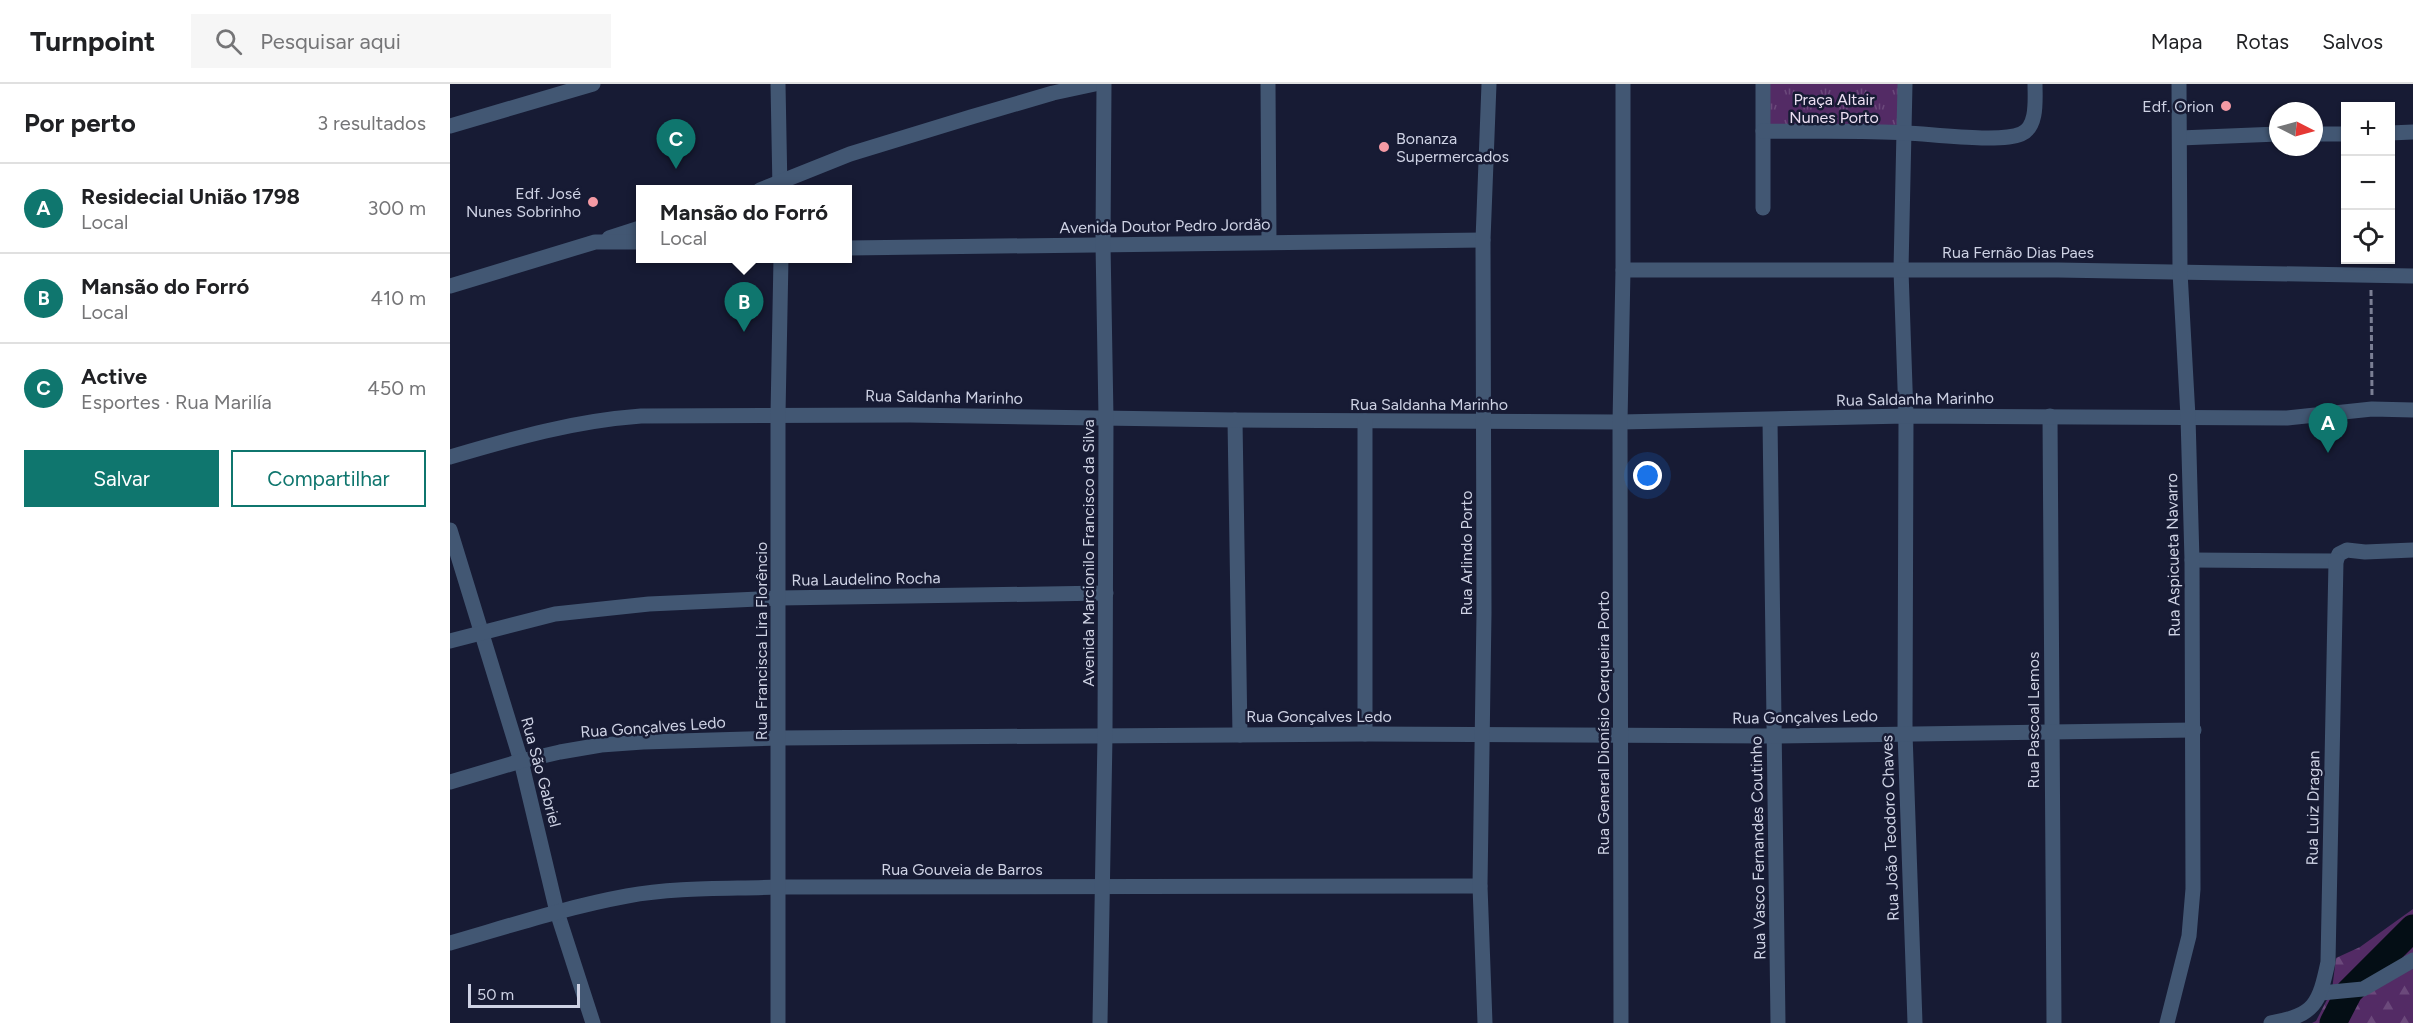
<!DOCTYPE html>
<html lang="pt">
<head>
<meta charset="utf-8">
<style>
	:root { --surface:#fff; --page:#f6f6f6; --text:#202124; --muted:#757577; --line:#e0e0e0; --accent:#0f766e }
	body { margin:0; font-family:Figtree,sans-serif; background:var(--page); color:var(--text) }
	.controls { position:absolute; right:18px; top:18px; display:grid; overflow:hidden; border-radius:0px; box-shadow:0 2px 4px #0004 }
	.controls button { width:54px; height:54px; display:grid; place-items:center; padding:0; border:0; border-bottom:2px solid var(--line); background:var(--surface); color:var(--text); font:30px sans-serif }
	.compass { position:absolute; left:1819px; top:18px; width:54px; height:54px; border-radius:50%; background:var(--surface); box-shadow:0 2px 4px #0004; rotate:96deg }
	.scale { position:absolute; left:18px; bottom:15px; width:112px; box-sizing:border-box; padding-left:6px; border:3px solid #ced2e4; border-top:0; font-size:16px; line-height:21px; white-space:nowrap; color:#ced2e4; -webkit-text-stroke:4px #171b34; paint-order:stroke }
	.you { position:absolute; left:1198px; top:392px; width:21px; height:21px; margin:-15px; border:4px solid #fff; border-radius:50%; background:#1a73e8; box-shadow:0 0 0 9px #1a73e833 }
	.badge { display:grid; place-items:center; width:39px; height:39px; border-radius:50%; background:var(--accent); color:#fff; font-size:20px; font-weight:700 }
	.pin { position:absolute; translate:-50% -50px; filter:drop-shadow(0 2px 3px #0008) }
	.pin::after { content:''; position:absolute; top:32px; width:21px; height:18px; background:inherit; clip-path:polygon(0 0,100% 0,50% 100%) }
	.popup { position:absolute; left:186px; top:101px; width:216px; height:78px; box-sizing:border-box; display:grid; place-content:center; border-radius:0px; background:var(--surface); filter:drop-shadow(0 2px 4px #0005); font-size:20px; white-space:nowrap; color:var(--muted) }
	.popup b { font-size:22px; color:var(--text) }
	.popup::after { content:''; position:absolute; left:50%; top:100%; margin-left:-12px; border:12px solid transparent; border-top-color:var(--surface) }
	.list { margin:0; padding:0; list-style:none }
	h2 { display:flex; justify-content:space-between; align-items:center; height:78px; margin:0; padding:0 24px; font-size:26px }
	h2 small { font-size:20px; font-weight:400; color:var(--muted) }
	.list li { display:grid; grid-template-columns:39px 1fr auto; gap:18px; align-items:center; box-sizing:border-box; height:90px; padding:0 24px; border-top:2px solid var(--line) }
	.list b { display:block; font-size:22px; white-space:nowrap }
	.list p { margin:0; font-size:20px; white-space:nowrap; color:var(--muted) }
	.list em { font-size:20px; font-style:normal; color:var(--muted) }
	.actions { display:flex; gap:12px; padding:18px 24px }
	.actions a { flex:1; padding:14px 0; border:2px solid var(--accent); border-radius:0px; text-align:center; font-size:21px; color:var(--accent) }
	.actions .main { background:var(--accent); color:#fff }
	.icon { flex:none; width:33px; height:33px; fill:none; stroke:currentColor; stroke-width:2; stroke-linecap:round; stroke-linejoin:round }
	.map { position:relative; flex:none; width:1963px; height:939px; overflow:hidden }
	header { display:flex; align-items:center; gap:36px; box-sizing:border-box; height:84px; padding:0 30px; background:var(--surface); border-bottom:2px solid var(--line) }
	header strong { font-size:28px }
	nav { display:flex; gap:33px; margin-inline-start:auto; font-size:21px }
	.search { width:420px; height:54px; background:var(--page); display:flex; align-items:center; gap:15px; box-sizing:border-box; padding:0 21px; border-radius:0px; color:var(--muted); font-size:22px }
	main { display:flex }
	aside { flex:1; background:var(--surface) }
	.map>svg:first-child { display:block }
</style>
</head>
<body>
<header>
<strong>Turnpoint</strong>
<div class="search"><svg class="icon" aria-label="search" viewBox="0 0 24 24"><circle cx="10" cy="10" r="6"/><path d="M15 15l6 6"/></svg>Pesquisar aqui</div>
<nav><a>Mapa</a><a>Rotas</a><a>Salvos</a></nav>
</header>
<main>
<aside>
<h2>Por perto<small>3 resultados</small></h2>
<ul class="list">
<li><span class="badge">A</span><div><b>Residecial União 1798</b><p>Local</p></div><em>300 m</em></li>
<li><span class="badge">B</span><div><b>Mansão do Forró</b><p>Local</p></div><em>410 m</em></li>
<li><span class="badge">C</span><div><b>Active</b><p>Esportes · Rua Marilía</p></div><em>450 m</em></li>
</ul>
<div class="actions"><a class="main">Salvar</a><a>Compartilhar</a></div>
</aside>
<div class="map">
<svg width="1963" height="939" viewBox="0 0 1963 939">
	<defs>
		<pattern id="forest-firs" width="22" height="20" patternUnits="userSpaceOnUse" patternTransform="scale(1.5)"><rect width="22" height="20" fill="#532b65"/><path d="M5 1l3.5 6h-7zM16 11l3.5 6h-7z" fill="#6b497b"/></pattern>
		<pattern id="park-tufts" width="24" height="20" patternUnits="userSpaceOnUse" patternTransform="scale(1.5)"><rect width="24" height="20" fill="#532b65"/><path d="M3 7l-1-3M5 7V3M7 7l1-3M15 17l-1-3M17 17v-4M19 17l1-3" fill="none" stroke="#6b497b"/></pattern>
	</defs>
	<rect width="100%" height="100%" fill="#171b34"/>
	<path fill="url(#forest-firs)" d="M 1963,825 L 1963,939 L 1862,939 L 1866,937 L 1882,906 L 1886,874 L 1910,863 Z"/>
	<path fill="url(#park-tufts)" d="M 1313,0 L 1455,0 L 1454,49 L 1313,47 Z"/>
	<g fill="none" stroke-linecap="round" stroke-linejoin="round">
		<path stroke="#040e15" stroke-width="27" d="M 1883,939 L 1899,908 L 1963,844"/>
		<path stroke="#7b7f94" stroke-width="3" stroke-dasharray="6 3" stroke-linecap="butt" d="M 1921,206 L 1922,311"/>
		<g stroke="#425773" stroke-width="15">
			<path d="M 328,0 L 330,106"/>
			<path d="M 818,0 L 819,158"/>
			<path d="M 1313,0 L 1313,124"/>
			<path d="M 1455,0 L 1451,186 L 1456,332 L 1455,649 L 1465,939"/>
			<path d="M 0,42 L 143,0"/>
			<path d="M 1313,47 C 1361,48 1409,46 1456,49 C 1482,50 1550,59 1571,50 C 1588,43 1585,15 1585,0"/>
			<path d="M 1940,49 L 1963,48"/>
			<path d="M 1864,50 L 1896,50"/>
			<path d="M 1730,54 L 1828,50"/>
			<path d="M 310,106 L 400,70 L 521,33 L 603,9 L 645,0"/>
			<path d="M 159,154 L 190,144"/>
			<path d="M 398,164 L 1033,156"/>
			<path d="M 1173,186 L 1608,186 L 1963,192"/>
			<path d="M 0,202 L 145,158 L 190,158"/>
			<path d="M 1600,332 L 1604,939"/>
			<path d="M 785,336 L 790,651"/>
			<path d="M 1320,336 L 1328,939"/>
			<path d="M 0,373 C 65,354 123,337 191,332 L 460,331 L 785,336 L 1170,338 L 1456,332 L 1837,334 L 1922,325 L 1963,326"/>
			<path d="M 0,446 L 71,677 L 107,828 L 143,939"/>
			<path d="M 1742,476 L 1886,477 L 1889,470 L 1897,466 L 1915,468 L 1963,466"/>
			<path d="M 0,557 L 105,530 L 199,520 L 329,514 L 656,509"/>
			<path d="M 915,650 L 915,337"/>
			<path d="M 0,698 L 71,677 L 110,668 L 151,661 L 193,658 L 329,654 L 915,650 L 1324,652 L 1744,646"/>
			<path d="M 0,859 C 59,842 117,823 177,812 C 226,803 279,805 328,803 L 1030,802"/>
			<path d="M 1871,909 L 1913,905 L 1963,876"/>
			<path d="M 328,939 L 328,330 L 331,174"/>
			<path d="M 650,939 L 655,652 L 656,333 L 653,160 L 654,0"/>
			<path d="M 1035,939 L 1030,802 L 1034,529 L 1033,156 L 1039,0"/>
			<path d="M 1171,939 L 1170,338 L 1173,186 L 1173,0"/>
			<path d="M 1717,939 L 1739,852 L 1743,805 L 1742,476 L 1738,333 L 1730,188 L 1729,0"/>
			<path d="M 1821,939 C 1865,931 1869,920 1878,878 L 1886,477"/>
		</g>
	</g>
	<g fill="#f49aa4" stroke="#171b34" stroke-width="2">
		<circle cx="1776" cy="22" r="6"/>
		<circle cx="934" cy="63" r="6"/>
		<circle cx="143" cy="118" r="6"/>
	</g>
	<g text-anchor="middle" dominant-baseline="central" stroke-width="5" stroke-linejoin="round" paint-order="stroke">
		<g font-size="16" fill="#ebdef1" stroke="#171b34">
			<text x="1384" y="15">Praça Altair<tspan x="1384" dy="18">Nunes Porto</tspan></text>
		</g>
		<g font-size="16" fill="#ced2e4" stroke="#171b34" text-anchor="end">
			<text x="1764" y="22">Edf. Orion</text>
			<text x="946" y="54" text-anchor="start">Bonanza<tspan x="946" dy="18">Supermercados</tspan></text>
			<text x="131" y="109">Edf. José<tspan x="131" dy="18">Nunes Sobrinho</tspan></text>
		</g>
		<g font-size="16" fill="#ced2e4" stroke="#171b34">
			<text transform="translate(715 142) rotate(-1)">Avenida Doutor Pedro Jordão</text>
			<text x="1568" y="168">Rua Fernão Dias Paes</text>
			<text transform="translate(494 313) rotate(1)">Rua Saldanha Marinho</text>
			<text transform="translate(1465 315) rotate(-1)">Rua Saldanha Marinho</text>
			<text x="979" y="320">Rua Saldanha Marinho</text>
			<text transform="translate(638 469) rotate(-90)">Avenida Marcionilo Francisco da Silva</text>
			<text transform="translate(1016 469) rotate(-90)">Rua Arlindo Porto</text>
			<text transform="translate(1723 471) rotate(-91)">Rua Aspicueta Navarro</text>
			<text transform="translate(416 495) rotate(-1)">Rua Laudelino Rocha</text>
			<text transform="translate(311 557) rotate(-90)">Rua Francisca Lira Florêncio</text>
			<text x="869" y="632">Rua Gonçalves Ledo</text>
			<text transform="translate(1355 633) rotate(-1)">Rua Gonçalves Ledo</text>
			<text transform="translate(1583 636) rotate(-90)">Rua Pascoal Lemos</text>
			<text transform="translate(1153 639) rotate(-90)">Rua General Dionísio Cerqueira Porto</text>
			<text transform="translate(203 643) rotate(-4)">Rua Gonçalves Ledo</text>
			<text transform="translate(91 688) rotate(75)">Rua São Gabriel</text>
			<text transform="translate(1863 724) rotate(-89)">Rua Luiz Dragan</text>
			<text transform="translate(1440 744) rotate(-92)">Rua João Teodoro Chaves</text>
			<text transform="translate(1308 764) rotate(-91)">Rua Vasco Fernandes Coutinho</text>
			<text x="512" y="785">Rua Gouveia de Barros</text>
		</g>
	</g>
</svg>
<div class="controls">
<button>+</button>
<button>−</button>
<button><svg class="icon" aria-label="locate" viewBox="0 0 24 24"><circle cx="12" cy="12" r="6"/><path d="M12 2v4M12 18v4M2 12h4M18 12h4"/></svg></button>
</div>
<svg class="compass" viewBox="-18 -18 36 36"><path d="M0-13l5 13h-10z" fill="#e53935"/><path d="M0 13l5-13h-10z" fill="#757577"/></svg>
<div class="scale">50 m</div>
<div class="you"></div>
<div class="pin badge" style="left:1878px;top:369px">A</div>
<div class="pin badge" style="left:294px;top:248px">B</div>
<div class="popup"><b>Mansão do Forró</b>Local</div>
<div class="pin badge" style="left:226px;top:85px">C</div>
</div>
</main>
</body>
</html>
